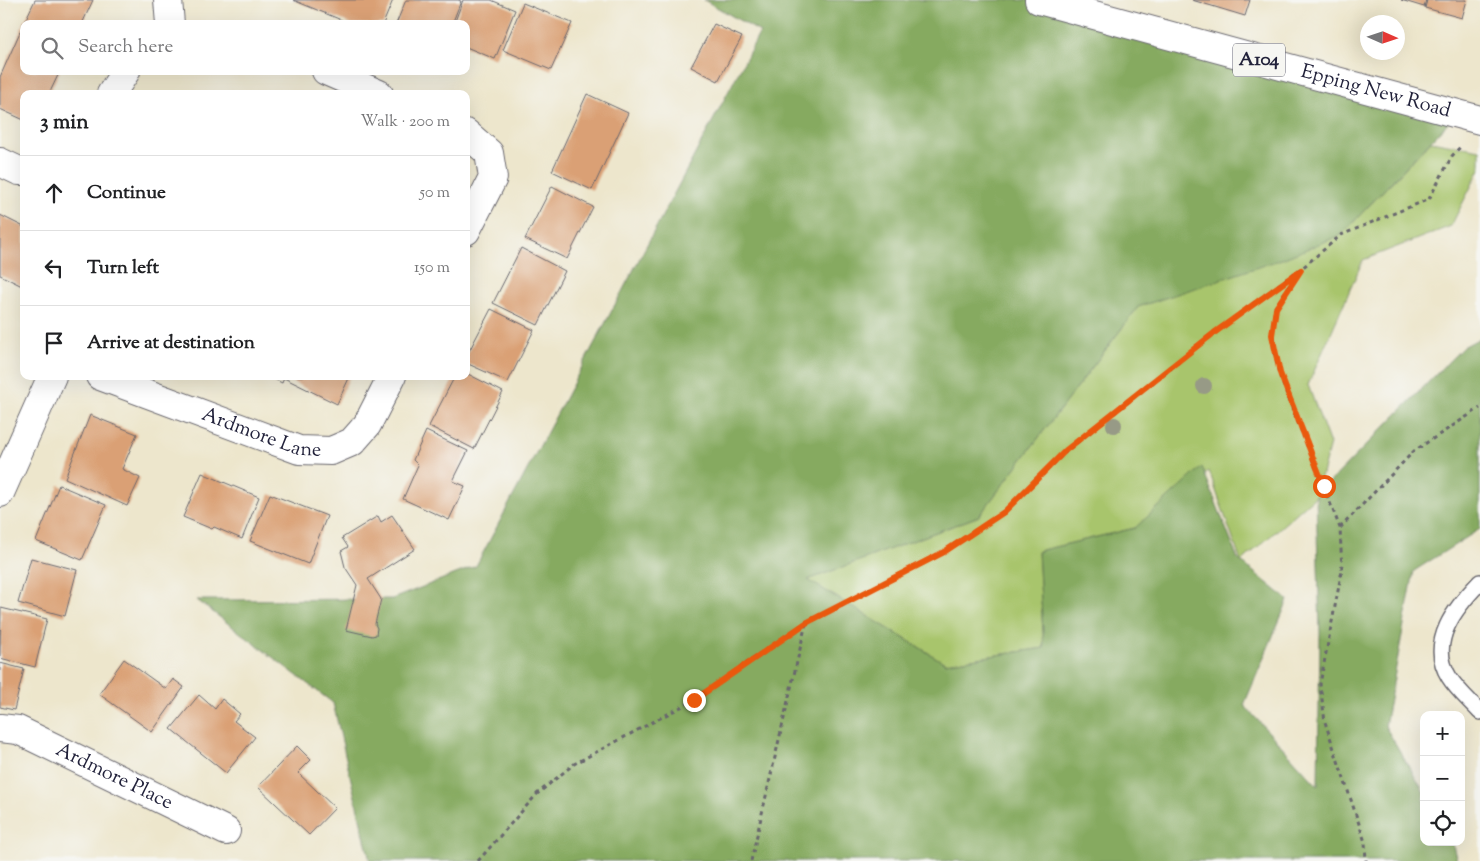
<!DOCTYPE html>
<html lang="en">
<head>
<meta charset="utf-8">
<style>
	:root { --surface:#fff; --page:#f6f6f6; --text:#202124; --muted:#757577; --line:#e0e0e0 }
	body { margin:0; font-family:"Sorts Mill Goudy",serif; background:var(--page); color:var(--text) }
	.controls { position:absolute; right:15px; bottom:15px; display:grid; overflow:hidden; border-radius:10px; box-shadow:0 5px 20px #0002 }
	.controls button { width:45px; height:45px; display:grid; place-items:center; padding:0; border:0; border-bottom:1px solid var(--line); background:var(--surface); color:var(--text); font:25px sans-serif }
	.compass { position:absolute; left:1360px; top:15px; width:45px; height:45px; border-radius:50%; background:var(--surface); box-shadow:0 5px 20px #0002; rotate:93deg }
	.stop { position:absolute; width:15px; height:15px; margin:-11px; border:4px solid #ea580c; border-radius:50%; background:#fff }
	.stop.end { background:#ea580c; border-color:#fff; box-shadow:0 1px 5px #0008 }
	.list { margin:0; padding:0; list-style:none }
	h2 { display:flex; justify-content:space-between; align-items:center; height:65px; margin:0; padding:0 20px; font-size:21px }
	h2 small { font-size:16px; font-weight:400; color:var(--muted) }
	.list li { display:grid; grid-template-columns:32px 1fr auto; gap:15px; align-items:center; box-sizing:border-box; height:75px; padding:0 20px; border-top:1px solid var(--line) }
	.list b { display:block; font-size:19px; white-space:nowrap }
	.list em { font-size:16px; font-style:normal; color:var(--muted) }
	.icon { flex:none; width:28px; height:28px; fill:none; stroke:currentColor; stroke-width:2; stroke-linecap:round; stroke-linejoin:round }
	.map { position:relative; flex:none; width:1480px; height:861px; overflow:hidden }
	.search { position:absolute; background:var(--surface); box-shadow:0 5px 20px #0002; left:20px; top:20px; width:450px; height:55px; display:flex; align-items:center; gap:12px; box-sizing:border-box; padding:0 18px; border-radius:10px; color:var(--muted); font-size:19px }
	.panel { position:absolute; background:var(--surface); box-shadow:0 5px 20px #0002; left:20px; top:90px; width:450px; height:290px; border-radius:10px }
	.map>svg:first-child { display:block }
</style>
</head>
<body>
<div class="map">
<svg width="1480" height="861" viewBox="0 0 1480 861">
	<rect width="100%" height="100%" fill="#f6f6f2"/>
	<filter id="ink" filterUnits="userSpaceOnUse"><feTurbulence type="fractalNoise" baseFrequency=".02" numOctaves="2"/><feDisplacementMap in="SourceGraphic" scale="10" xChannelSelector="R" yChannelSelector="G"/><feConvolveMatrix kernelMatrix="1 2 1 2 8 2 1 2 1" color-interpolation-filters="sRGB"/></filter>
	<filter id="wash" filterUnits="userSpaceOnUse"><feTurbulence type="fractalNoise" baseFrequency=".0096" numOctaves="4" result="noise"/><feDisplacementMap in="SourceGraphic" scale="20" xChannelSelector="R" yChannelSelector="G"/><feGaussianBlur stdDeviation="1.12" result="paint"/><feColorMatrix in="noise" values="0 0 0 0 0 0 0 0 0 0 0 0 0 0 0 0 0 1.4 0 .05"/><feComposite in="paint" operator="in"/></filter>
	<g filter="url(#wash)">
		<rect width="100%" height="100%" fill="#ede6cc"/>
		<path fill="#a8c56c" stroke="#657454" d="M 1431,141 L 1480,150 L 1480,169 L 1451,226 L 1363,260 L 1308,385 L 1330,444 L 1316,496 L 1241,562 L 1209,471 L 1135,528 L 1038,551 L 1044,648 L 945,663 L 807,580 L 979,516 L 1138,307 L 1341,235 Z"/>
		<path fill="#86aa60" stroke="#54664e" d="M 704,0 L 1032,0 L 1458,112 L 1341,235 L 1282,259 L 1138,307 L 979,516 L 808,580 L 945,663 L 1044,648 L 1038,551 L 1135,528 L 1202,467 L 1238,559 L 1288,600 L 1244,705 L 1318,786 L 1320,633 L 1316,496 L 1463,347 L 1480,338 L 1480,529 L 1414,571 L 1385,726 L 1424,792 L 1424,842 L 1452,842 L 1457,861 L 370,861 L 333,703 L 197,600 L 392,599 L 476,566 L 760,32 Z"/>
		<g id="blocks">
			<g fill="#daa075">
				<path d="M 35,0 L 93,0 L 82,24 L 24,24 L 24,71 L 60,71 L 49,94 L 24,94 L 24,120 L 0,109 L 0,77 L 24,23 Z"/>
				<path d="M 293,0 L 393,0 L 383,24 L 351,24 Z"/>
				<path d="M 406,0 L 458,0 L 461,1 L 452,24 L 396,24 Z"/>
				<path d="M 463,0 L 491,0 L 515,10 L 495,59 L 466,47 L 466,24 L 454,24 Z"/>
				<path d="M 1192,0 L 1250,0 L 1245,16 Z"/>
				<path d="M 1401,0 L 1426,0 L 1424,7 Z"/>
				<path d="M 1427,0 L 1467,0 L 1462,18 L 1425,8 Z"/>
				<path d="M 523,3 L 572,23 L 551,70 L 503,50 Z"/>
				<path d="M 714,24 L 742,37 L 718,81 L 691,67 Z"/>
				<path d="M 587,94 L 628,113 L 592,190 L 552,171 Z"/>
				<path d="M 552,186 L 593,207 L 567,259 L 525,239 Z"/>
				<path d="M 0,215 L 24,227 L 24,287 L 0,275 Z"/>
				<path d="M 521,248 L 565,271 L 538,325 L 493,303 Z"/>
				<path d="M 491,309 L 534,330 L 508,382 L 466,363 L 466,357 Z"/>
				<path d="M 466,373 L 503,392 L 474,449 L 429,426 L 455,376 L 466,376 Z"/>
				<path d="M 268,376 L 350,376 L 337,404 L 284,378 L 282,383 Z"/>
				<path d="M 90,415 L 137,434 L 122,469 L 140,478 L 127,506 L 65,478 Z"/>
				<path d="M 426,431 L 468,451 L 453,481 L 465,486 L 449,520 L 403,499 L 418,465 L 413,460 Z"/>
				<path d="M 202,473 L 259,497 L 242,539 L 214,527 L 212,529 L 183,517 Z"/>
				<path d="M 59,485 L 106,505 L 82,560 L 36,541 Z"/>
				<path d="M 270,494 L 327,516 L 308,564 L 250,541 Z"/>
				<path d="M 392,515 L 415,549 L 368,579 L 381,599 L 375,624 L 377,628 L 376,635 L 372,636 L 346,630 L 357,585 L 345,567 L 341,551 L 348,547 L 342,538 L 378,516 L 381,522 Z"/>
				<path d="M 31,558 L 77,570 L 65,616 L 18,603 Z"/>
				<path d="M 1,608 L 47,619 L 35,667 L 0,658 Z"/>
				<path d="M 124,659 L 166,689 L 173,679 L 184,687 L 152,732 L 99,694 Z"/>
				<path d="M 0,663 L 24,669 L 14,710 L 0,707 Z"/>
				<path d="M 199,695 L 215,709 L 222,699 L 240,714 L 234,721 L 255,737 L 226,773 L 171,729 Z"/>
				<path d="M 297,746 L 311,760 L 298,773 L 335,808 L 309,835 L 258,787 Z"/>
			</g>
		</g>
	</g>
	<g filter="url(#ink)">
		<use href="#blocks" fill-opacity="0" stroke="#69676e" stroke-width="1"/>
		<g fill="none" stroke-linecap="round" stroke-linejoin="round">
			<g stroke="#69676e" stroke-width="18">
				<path id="service" d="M 1480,582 C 1456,607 1427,642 1449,677 C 1457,690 1470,701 1480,712"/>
			</g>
			<g stroke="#69676e" stroke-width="30">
				<g id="minor">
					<path d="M 168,0 L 170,24"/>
					<path d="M 326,71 L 379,94"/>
					<path d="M 111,94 L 126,71"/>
					<path d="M 466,133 L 489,153 L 493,178 L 466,231"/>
					<path d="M 0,162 L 19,171 L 24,171"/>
					<path id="s1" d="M 100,376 L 299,450 L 331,451 L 352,442 L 367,425 L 392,376"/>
					<path d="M 0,493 L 52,376"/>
					<path id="s2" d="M 0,728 L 18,730 L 226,831"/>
				</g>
			</g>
			<g stroke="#69676e" stroke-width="30">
				<g id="primary">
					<path id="s3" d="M 1039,0 L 1480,120"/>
				</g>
			</g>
			<g stroke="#69676e" stroke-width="3" stroke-dasharray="4 4" stroke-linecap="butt">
				<path d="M 1299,272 L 1276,307 L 1272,335 L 1279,373 L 1340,528 L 1342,570 L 1320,684 L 1325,722 L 1365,842 L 1366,861"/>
				<path d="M 1340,528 L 1414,451 L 1480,408"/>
				<path d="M 478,861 L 537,794 L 574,764 L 694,700 L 806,623 L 944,552 L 1004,512 L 1067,450 L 1214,333 L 1301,269 L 1341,235 L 1429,199 L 1452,156 L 1461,146"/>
				<path d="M 751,861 L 806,623"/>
			</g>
			<use href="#service" stroke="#fff" stroke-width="15"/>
			<use href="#minor" stroke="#fff" stroke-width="28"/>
			<use href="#primary" stroke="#fff" stroke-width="28"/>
		</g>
		<g fill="#979a86">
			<circle cx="1204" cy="386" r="8"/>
			<circle cx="1114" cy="425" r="8"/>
		</g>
	</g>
	<g fill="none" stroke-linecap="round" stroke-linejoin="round" filter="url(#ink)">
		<path stroke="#ea580c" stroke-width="6" d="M 694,700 L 806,623 L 944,552 L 1004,512 L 1066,450 L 1214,333 L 1301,270 L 1276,308 L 1272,335 L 1280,373 L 1324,486"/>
	</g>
	<g text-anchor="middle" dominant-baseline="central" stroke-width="4.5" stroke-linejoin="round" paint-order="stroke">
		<rect fill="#f6f6f2" stroke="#626272" stroke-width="1" x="1233" y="43.5" width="52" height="33" rx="4"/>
		<g font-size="19" font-weight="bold" fill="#22223b">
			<text x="1259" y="60">A104</text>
		</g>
		<g font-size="20" fill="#22223b" stroke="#f6f6f2">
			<text stroke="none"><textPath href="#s3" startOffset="349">Epping New Road</textPath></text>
			<text stroke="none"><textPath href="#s1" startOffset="172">Ardmore Lane</textPath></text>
			<text stroke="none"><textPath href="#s2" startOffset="125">Ardmore Place</textPath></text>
		</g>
	</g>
</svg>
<div class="controls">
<button>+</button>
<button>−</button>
<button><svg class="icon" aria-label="locate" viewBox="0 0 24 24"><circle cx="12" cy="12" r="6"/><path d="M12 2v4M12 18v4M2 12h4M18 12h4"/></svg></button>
</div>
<svg class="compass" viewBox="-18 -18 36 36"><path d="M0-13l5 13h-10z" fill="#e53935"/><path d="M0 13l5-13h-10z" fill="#757577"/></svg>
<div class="stop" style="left:1324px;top:486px"></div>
<div class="stop end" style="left:694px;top:700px"></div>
<div class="search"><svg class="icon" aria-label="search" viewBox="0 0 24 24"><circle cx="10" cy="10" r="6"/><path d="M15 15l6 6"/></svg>Search here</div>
<section class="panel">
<h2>3 min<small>Walk · 200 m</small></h2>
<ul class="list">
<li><svg class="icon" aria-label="ahead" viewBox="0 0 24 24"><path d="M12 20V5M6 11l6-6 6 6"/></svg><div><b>Continue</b></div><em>50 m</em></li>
<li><svg class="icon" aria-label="left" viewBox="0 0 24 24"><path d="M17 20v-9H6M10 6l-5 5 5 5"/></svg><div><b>Turn left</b></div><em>150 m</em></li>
<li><svg class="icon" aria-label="arrive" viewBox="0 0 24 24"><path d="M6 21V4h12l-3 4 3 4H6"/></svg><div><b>Arrive at destination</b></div></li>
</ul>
</section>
</div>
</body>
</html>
